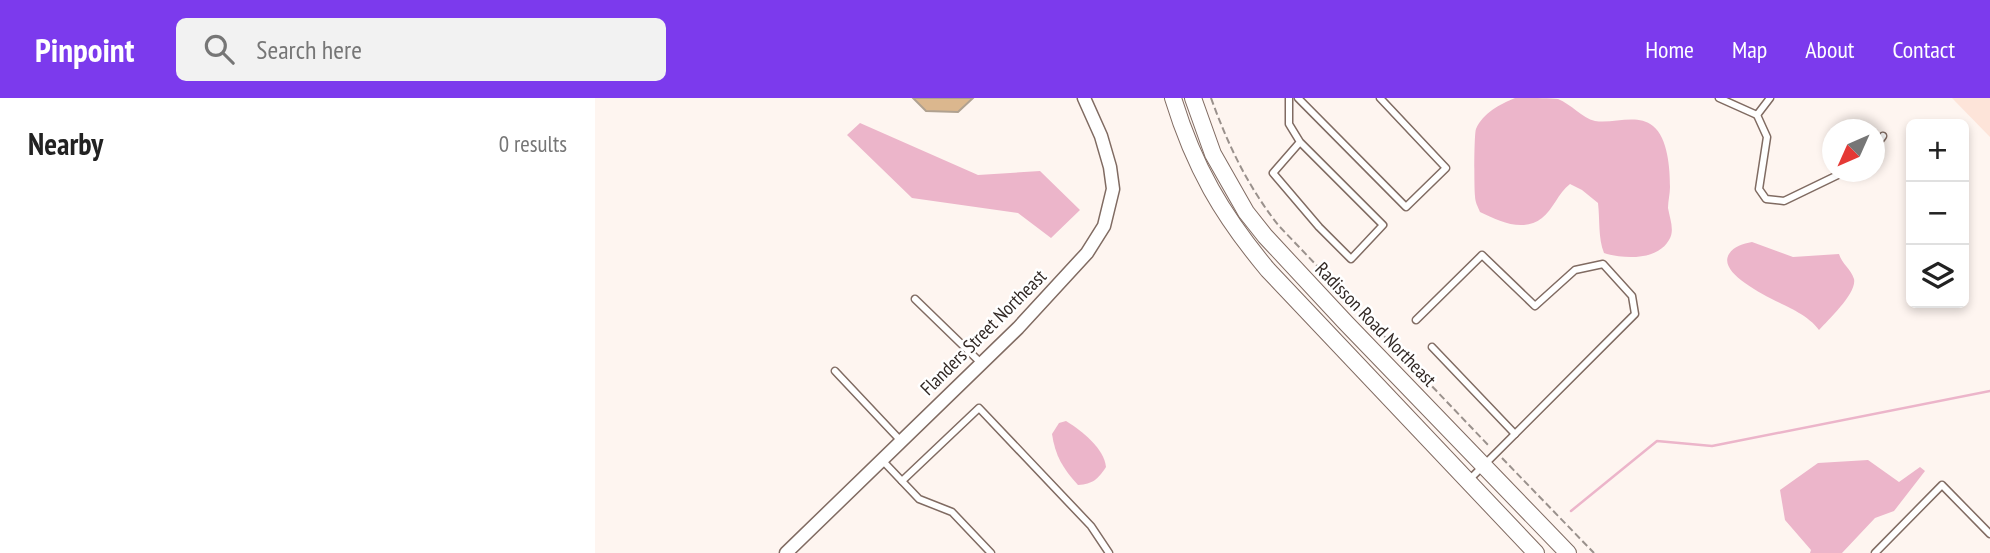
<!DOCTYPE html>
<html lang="en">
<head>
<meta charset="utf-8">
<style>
	:root { --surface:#fff; --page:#f2f2f2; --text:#222; --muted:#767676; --line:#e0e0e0; --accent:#7c3aed }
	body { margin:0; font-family:"PT Sans Narrow",sans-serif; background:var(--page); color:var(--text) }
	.controls { position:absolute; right:21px; top:21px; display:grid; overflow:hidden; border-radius:10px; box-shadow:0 4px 10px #0003 }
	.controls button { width:63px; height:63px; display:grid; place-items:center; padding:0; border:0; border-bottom:2px solid var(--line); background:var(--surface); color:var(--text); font:35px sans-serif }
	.compass { position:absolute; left:1227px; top:21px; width:63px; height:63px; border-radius:50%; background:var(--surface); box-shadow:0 4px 10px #0003; rotate:225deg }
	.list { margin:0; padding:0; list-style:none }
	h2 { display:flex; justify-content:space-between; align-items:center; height:91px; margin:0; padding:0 28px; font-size:30px }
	h2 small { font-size:23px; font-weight:400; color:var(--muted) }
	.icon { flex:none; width:38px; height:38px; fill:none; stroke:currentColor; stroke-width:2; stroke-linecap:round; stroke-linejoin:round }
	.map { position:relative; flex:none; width:1395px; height:455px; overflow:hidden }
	header { display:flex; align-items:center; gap:42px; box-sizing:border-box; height:98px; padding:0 35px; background:var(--accent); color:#fff }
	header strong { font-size:33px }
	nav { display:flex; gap:38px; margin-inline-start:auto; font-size:24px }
	.search { width:490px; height:63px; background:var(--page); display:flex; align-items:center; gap:18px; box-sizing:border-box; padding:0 24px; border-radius:10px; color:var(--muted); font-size:26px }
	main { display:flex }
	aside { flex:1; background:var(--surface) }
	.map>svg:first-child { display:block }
</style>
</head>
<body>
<header>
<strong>Pinpoint</strong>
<div class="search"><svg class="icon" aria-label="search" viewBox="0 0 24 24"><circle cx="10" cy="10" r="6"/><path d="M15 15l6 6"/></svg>Search here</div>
<nav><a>Home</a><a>Map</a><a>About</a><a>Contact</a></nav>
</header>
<main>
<aside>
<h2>Nearby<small>0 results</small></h2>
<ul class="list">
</ul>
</aside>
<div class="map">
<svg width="1395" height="455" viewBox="0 0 1395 455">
	<rect width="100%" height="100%" fill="#fef5f0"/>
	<path fill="#fde4d9" d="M 1357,0 L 1395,0 L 1395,39 Z"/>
	<g fill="#ecb5ca">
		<path d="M 920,0 C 933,0 952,0 963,1 C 976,6 987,20 1000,23 C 1019,26 1042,15 1058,28 C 1073,40 1075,71 1075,89 C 1075,96 1073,103 1073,110 C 1075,121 1080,133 1074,142 C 1062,163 1028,161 1009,155 C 1003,140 1005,122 1003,105 L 987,92 L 975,86 C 963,95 958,112 947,120 C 928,135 904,123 885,114 C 883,109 880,104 880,98 C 879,89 879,36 881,31 C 888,15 905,6 920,0 Z"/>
		<path d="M 265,25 L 383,77 L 445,73 L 485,112 L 456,140 L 423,115 L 317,100 L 252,37 Z"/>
		<path d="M 1157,144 L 1198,159 L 1244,156 C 1247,166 1256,171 1259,181 C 1262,195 1234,221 1224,232 C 1219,225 1211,219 1204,215 C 1190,206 1120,179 1134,156 C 1139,148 1148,146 1157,144 Z"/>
		<path d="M 471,323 C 487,333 509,350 511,369 C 503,381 498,386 483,387 C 468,371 460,357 457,336 L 464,325 Z"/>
		<path d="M 1273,362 L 1304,384 L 1325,369 L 1330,373 L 1299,413 L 1280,420 L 1247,455 L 1215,455 L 1216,452 L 1190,422 L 1185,392 L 1223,365 Z"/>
	</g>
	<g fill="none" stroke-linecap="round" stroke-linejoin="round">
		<path stroke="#ecb5ca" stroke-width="2.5" d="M 976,413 L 1062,343 L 1117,348 L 1395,293"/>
	</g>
	<path fill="#dbb78e" stroke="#b0a190" stroke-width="2" d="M 318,0 L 378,0 L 363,14 L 331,13 Z"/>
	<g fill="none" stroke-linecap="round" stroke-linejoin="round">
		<g stroke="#806b62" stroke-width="9">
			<g id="lane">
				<path d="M 694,0 L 694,26 L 705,44 L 678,75 L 724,129 L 756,161 L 788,127 L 705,44"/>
				<path d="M 703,0 L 811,109 L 851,70 L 785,0"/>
				<path d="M 1124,0 L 1162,17 L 1175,0"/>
				<path d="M 1162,17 L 1172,39 L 1164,91 L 1171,101 L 1189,103 L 1249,74"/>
				<path d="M 1280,49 L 1288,38"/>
				<path d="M 320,201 L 386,265"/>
				<path d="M 821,222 L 887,157 L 940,208 L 980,172 L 1008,166 L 1037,198 L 1040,216 L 874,382"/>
				<path d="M 837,249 L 920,336"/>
				<path d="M 240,273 L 305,342"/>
				<path d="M 287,362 L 324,401 L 357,414 L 396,455"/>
				<path d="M 307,383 L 384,310 L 496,428 L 514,455"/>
				<path d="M 1280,455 L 1347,387 L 1395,436"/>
			</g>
		</g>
		<g stroke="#806b62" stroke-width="15">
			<path id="street" d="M 191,455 L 423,230 L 492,155 L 509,128 L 518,91 L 515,69 L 506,38 L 489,0"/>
		</g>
		<g stroke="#806b62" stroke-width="18">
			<g id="secondary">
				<path d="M 578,0 C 599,69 627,117 673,172 L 941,455"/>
				<path d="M 598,0 L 618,56 L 651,114 L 670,138 L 751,225 L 973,455"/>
			</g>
		</g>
		<g stroke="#9a918c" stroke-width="2" stroke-dasharray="7 3.5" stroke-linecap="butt">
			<path d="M 616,0 C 633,47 653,89 684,128 L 895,349"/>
			<path d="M 907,360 L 999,455"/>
		</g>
		<use href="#lane" stroke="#fff" stroke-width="6"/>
		<use href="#street" stroke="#fff" stroke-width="12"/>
		<use href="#secondary" stroke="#fff" stroke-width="16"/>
	</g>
	<g text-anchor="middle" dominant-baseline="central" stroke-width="5" stroke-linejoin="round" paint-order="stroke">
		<g font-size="19" fill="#312824" stroke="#fff">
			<text transform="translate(781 226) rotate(46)">Radisson Road Northeast</text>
			<text transform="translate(388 234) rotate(-45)">Flanders Street Northeast</text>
		</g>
	</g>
</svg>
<div class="controls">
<button>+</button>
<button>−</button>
<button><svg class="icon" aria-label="layers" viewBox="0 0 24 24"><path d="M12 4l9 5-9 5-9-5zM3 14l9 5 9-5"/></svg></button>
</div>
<svg class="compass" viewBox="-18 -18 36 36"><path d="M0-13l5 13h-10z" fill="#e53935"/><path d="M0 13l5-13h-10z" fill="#767676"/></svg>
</div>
</main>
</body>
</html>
